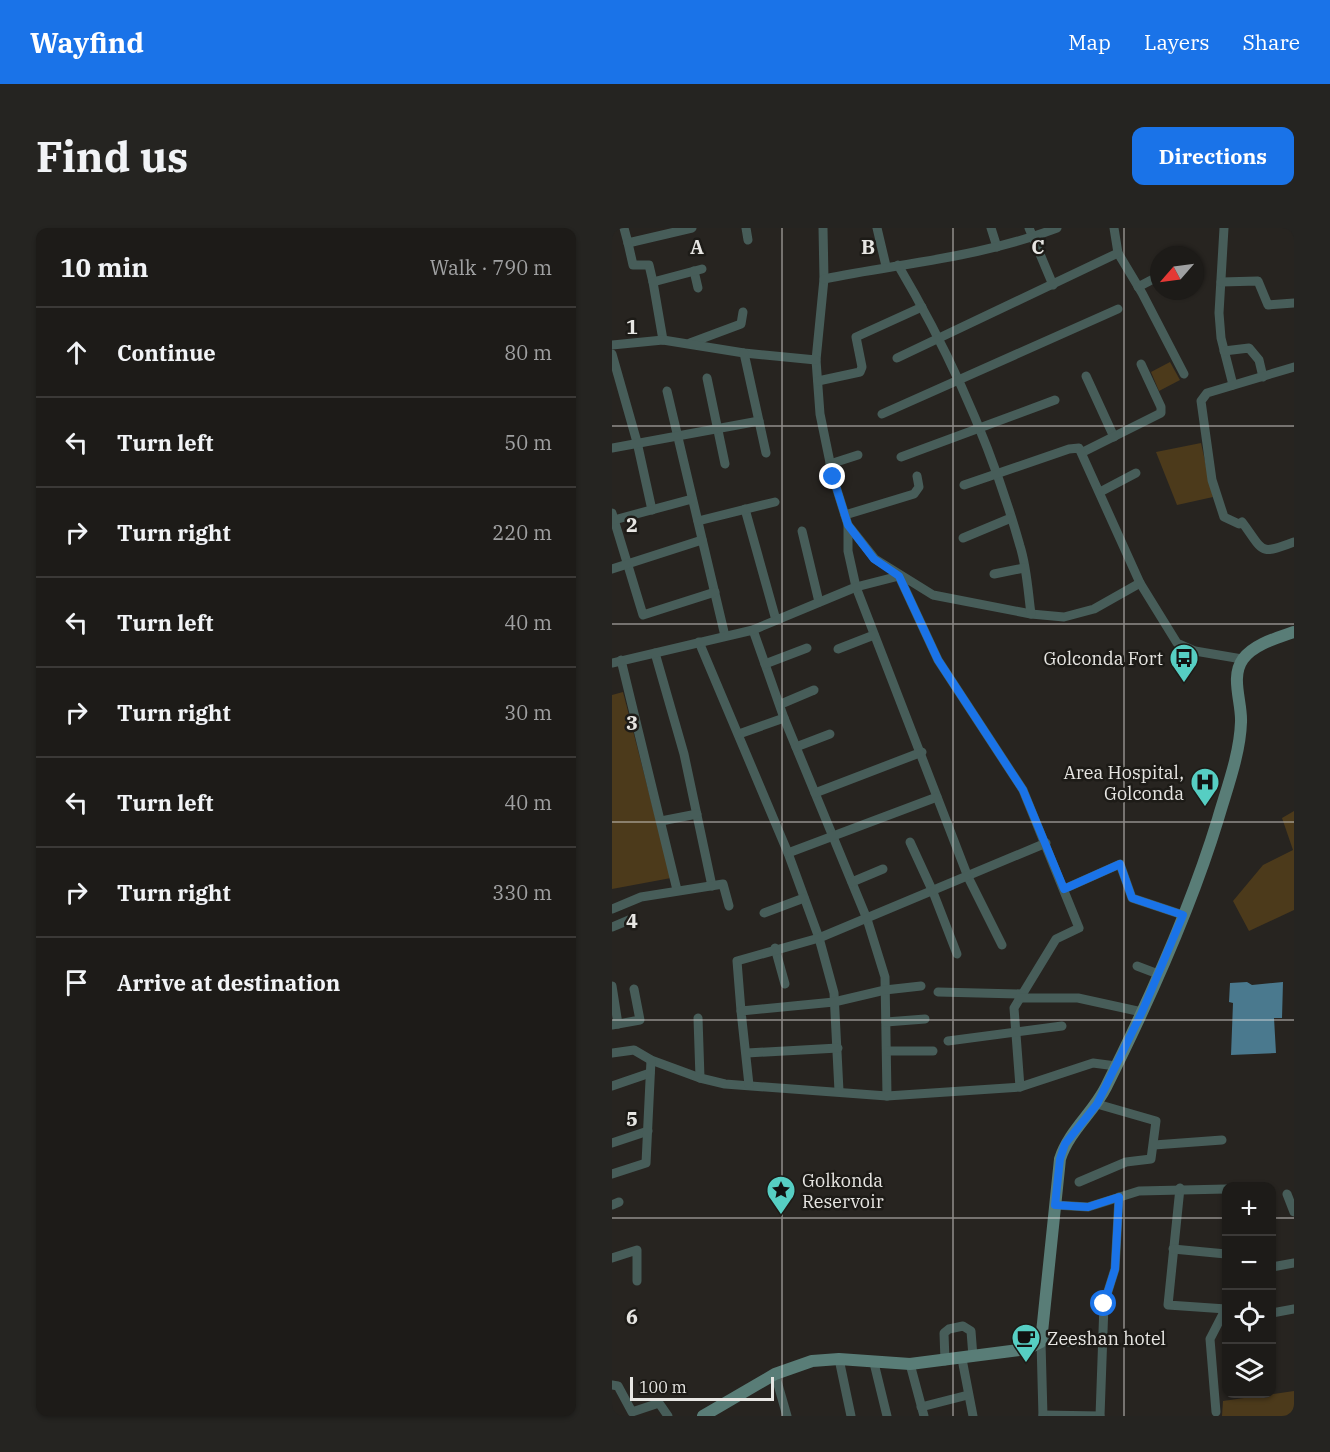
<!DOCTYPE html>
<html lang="en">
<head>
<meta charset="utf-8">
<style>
	:root { --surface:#1d1b18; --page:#252421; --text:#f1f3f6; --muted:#a0a1a2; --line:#3b3937; --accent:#1a73e8 }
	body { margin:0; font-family:"IBM Plex Serif",serif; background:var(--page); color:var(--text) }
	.controls { position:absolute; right:18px; bottom:18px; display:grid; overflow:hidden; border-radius:12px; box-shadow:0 2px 4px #0004 }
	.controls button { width:54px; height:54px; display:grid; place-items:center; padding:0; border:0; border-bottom:2px solid var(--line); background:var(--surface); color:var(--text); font:30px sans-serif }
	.compass { position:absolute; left:538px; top:18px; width:54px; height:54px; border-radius:50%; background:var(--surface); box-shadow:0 2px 4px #0004; rotate:242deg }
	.scale { position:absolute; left:18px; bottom:15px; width:144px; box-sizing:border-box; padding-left:6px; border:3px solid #e7e6e3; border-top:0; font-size:16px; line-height:21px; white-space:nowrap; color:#e7e6e3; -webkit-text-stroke:4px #1d1b17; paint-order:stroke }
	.stop { position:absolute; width:18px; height:18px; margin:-14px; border:4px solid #1a73e8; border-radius:50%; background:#fff }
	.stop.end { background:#1a73e8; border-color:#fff; box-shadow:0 2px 6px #0008 }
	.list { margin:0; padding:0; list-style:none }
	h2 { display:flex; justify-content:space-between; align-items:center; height:78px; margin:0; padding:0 24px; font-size:26px }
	h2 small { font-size:20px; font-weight:400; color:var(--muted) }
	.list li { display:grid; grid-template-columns:39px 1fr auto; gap:18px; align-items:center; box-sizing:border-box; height:90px; padding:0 24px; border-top:2px solid var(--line) }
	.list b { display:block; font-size:22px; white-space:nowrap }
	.list em { font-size:20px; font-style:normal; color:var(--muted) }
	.icon { flex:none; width:33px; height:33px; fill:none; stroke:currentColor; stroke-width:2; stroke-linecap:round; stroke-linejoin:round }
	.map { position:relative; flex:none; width:682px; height:1188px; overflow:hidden; border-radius:12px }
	header { display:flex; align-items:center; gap:36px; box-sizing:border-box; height:84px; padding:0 30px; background:var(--accent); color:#fff }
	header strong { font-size:28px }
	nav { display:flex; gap:33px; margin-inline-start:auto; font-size:21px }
	.intro { display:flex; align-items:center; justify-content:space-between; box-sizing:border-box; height:144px; padding:0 36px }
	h1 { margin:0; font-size:42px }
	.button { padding:15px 27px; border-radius:12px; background:var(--accent); color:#fff; font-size:21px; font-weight:700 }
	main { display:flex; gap:36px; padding:0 36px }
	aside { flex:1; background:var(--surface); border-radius:12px; box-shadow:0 2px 4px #0004 }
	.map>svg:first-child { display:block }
</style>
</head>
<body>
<header>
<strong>Wayfind</strong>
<nav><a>Map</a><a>Layers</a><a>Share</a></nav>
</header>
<div class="intro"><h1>Find us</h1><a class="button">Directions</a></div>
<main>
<aside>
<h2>10 min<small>Walk · 790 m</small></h2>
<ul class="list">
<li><svg class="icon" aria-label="ahead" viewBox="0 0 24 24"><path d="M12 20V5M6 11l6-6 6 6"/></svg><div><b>Continue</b></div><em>80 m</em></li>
<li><svg class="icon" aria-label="left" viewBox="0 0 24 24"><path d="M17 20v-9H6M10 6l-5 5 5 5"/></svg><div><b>Turn left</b></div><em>50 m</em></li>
<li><svg class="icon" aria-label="right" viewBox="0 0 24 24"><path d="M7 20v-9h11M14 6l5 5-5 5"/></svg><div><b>Turn right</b></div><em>220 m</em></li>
<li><svg class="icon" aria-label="left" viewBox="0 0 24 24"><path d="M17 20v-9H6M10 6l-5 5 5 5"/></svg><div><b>Turn left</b></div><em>40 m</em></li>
<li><svg class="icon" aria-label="right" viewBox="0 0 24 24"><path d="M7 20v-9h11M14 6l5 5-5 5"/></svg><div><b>Turn right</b></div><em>30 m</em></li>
<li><svg class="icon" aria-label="left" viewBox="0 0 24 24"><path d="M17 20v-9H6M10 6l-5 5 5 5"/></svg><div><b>Turn left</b></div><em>40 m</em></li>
<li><svg class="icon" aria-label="right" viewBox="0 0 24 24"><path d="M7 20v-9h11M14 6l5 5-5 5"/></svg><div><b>Turn right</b></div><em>330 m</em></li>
<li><svg class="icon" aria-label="arrive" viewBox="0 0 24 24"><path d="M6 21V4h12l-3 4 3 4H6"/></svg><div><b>Arrive at destination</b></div></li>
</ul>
</aside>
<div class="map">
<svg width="682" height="1188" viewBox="0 0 682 1188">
	<rect width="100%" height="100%" fill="#272420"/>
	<g fill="#4c3a1b">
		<path d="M 558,134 L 568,152 L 547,163 L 539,144 Z"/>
		<path d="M 589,215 L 601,269 L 565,277 L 544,224 Z"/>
		<path d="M 11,464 L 59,650 L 0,661 L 0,467 Z"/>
		<path d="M 682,583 L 682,682 L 637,703 L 621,673 L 651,637 L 681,622 L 670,590 Z"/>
		<path d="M 682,1163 L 682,1188 L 610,1188 L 611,1173 Z"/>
	</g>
	<path fill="#4a798e" d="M 635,754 L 640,757 L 671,754 L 670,790 L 662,790 L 664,825 L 619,827 L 621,775 L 617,774 L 618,755 Z"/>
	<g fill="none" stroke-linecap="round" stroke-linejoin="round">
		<g stroke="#475d59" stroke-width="9">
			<path d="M 12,0 L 16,15 L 80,0"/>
			<path d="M 134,0 L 136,12"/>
			<path d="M 211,0 L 212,51 L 204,132 L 208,186 L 221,249 L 236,297 L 263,331 L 321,367 L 419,386 L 452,389 L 482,381 L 528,355"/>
			<path d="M 265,0 L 274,38"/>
			<path d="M 379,0 L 385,19"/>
			<path d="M 417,0 L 441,57"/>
			<path d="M 502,0 L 506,25 L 530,65 L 572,146"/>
			<path d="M 612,0 L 607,85 L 609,110 L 621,157"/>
			<path d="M 16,15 L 21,37 L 37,37 L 41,54"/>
			<path d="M 286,37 C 338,125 380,219 408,318 C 415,340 416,364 419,386"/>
			<path d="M 82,43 L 86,60"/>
			<path d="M 212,51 C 291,35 370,29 445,0"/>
			<path d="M 609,54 L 646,53 L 656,77 L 682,75"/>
			<path d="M 526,59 L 547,48"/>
			<path d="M 51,112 L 41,54 L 90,41"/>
			<path d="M 78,115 L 129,96 L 131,84"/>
			<path d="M 0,117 L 51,112 L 132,125 L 204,132"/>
			<path d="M 612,123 L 637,120 L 647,132 L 651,149"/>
			<path d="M 132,125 L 154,225"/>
			<path d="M 0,126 L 25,214 L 40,282"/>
			<path d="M 285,130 L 506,25"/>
			<path d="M 682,139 L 595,165 L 589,173 L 600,252 L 612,289 L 627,296 L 630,294 C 652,323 646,328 682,314"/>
			<path d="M 474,148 L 502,209"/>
			<path d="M 95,150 L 113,236"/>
			<path d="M 206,153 L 248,144 L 250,139 L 244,109 L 310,79"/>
			<path d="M 55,163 L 113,408"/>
			<path d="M 270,186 L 506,81"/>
			<path d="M 0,220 L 147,193"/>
			<path d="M 471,224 L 549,185 L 549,179 L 529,136"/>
			<path d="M 289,229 L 443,172"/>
			<path d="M 218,236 L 246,227"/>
			<path d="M 352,257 L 457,221 L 467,220 L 528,355 L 565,415 L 583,423 L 630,431"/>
			<path d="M 488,264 L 524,245"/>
			<path d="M 133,281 L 164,392"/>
			<path d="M 0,285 L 31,387 L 103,364"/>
			<path d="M 233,287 L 302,266 L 307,259 L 305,248"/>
			<path d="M 2,292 L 80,271"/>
			<path d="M 86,293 L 163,274"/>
			<path d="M 236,297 L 236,323 L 244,359 L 356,649 L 390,717"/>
			<path d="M 190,303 L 207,374"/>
			<path d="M 351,310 L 399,290"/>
			<path d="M 0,341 L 90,312"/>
			<path d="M 382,346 L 412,340"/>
			<path d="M 141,402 L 172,490 L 255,691 L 273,749 L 275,868"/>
			<path d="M 87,414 L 176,625 L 207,710 L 222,765 L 227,863"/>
			<path d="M 226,421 L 262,407"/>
			<path d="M 43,425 L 72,526 L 100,658"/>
			<path d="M 9,432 L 65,662"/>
			<path d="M 0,435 L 141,402 L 244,359 L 287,348 L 326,432 L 411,562 L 467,700 L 444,711 L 402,780 L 408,859"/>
			<path d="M 153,436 L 195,420"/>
			<path d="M 169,476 L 202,462"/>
			<path d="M 127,506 L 172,490"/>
			<path d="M 184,519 L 218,506"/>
			<path d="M 203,565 L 310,524"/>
			<path d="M 49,593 L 85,586"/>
			<path d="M 298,614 L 321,664 L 345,726"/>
			<path d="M 176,625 L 325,569"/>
			<path d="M 240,654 L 271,641"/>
			<path d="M 452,661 L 508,636 L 520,670 L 571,687"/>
			<path d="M 0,681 L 29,669 L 111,656 L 117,678"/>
			<path d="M 152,685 L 192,670"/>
			<path d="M 0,699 L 17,692"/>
			<path d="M 163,720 L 173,756"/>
			<path d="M 525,738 L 546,746"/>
			<path d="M 0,758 L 6,796"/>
			<path d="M 326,764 L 410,766"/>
			<path d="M 407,770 L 466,770 L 530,784"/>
			<path d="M 129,783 L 125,733 L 207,710 L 434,615"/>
			<path d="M 86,790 L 88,850"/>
			<path d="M 274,794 L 313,791"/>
			<path d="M 0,797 L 28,792 L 22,761"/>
			<path d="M 336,813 L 450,798"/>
			<path d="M 275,823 L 321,823"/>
			<path d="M 0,825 L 22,822 L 39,832 L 88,850 L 113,856 L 275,868 L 408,859 L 481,835 L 504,838"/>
			<path d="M 135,825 L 226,820"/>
			<path d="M 137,857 L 129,783 L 222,774 L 273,762 L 309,758"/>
			<path d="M 0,858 L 38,845"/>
			<path d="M 0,915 L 36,903"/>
			<path d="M 542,917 L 610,912"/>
			<path d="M 0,946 L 34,935 L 39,832"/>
			<path d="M 467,954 L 514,934 L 539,931 L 544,893 L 485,876"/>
			<path d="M 568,960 L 556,1077 L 614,1081"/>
			<path d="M 675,966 L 682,984"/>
			<path d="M 0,977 L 7,974"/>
			<path d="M 443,977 L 476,979 L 527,963 L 614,961"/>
			<path d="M 561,1021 L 614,1026"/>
			<path d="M 0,1030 L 25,1022 L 25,1053"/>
			<path d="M 660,1039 L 682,1035"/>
			<path d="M 660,1085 L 682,1081"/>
			<path d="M 227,1131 L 239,1188"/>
			<path d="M 350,1131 L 361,1188"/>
			<path d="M 333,1133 L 332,1105 L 337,1101 L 351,1098 L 359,1103 L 361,1129"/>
			<path d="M 262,1135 L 275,1188"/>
			<path d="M 298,1136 L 312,1188"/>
			<path d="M 163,1146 L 175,1188"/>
			<path d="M 0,1157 L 6,1158 L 20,1184 L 47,1175 L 56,1188"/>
			<path d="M 309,1179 L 356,1167"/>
			<path d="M 604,1184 L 598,1111 L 614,1080"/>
			<path d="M 431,1187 L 488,1188"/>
			<path d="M 431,1188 L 429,1114 L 491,1114"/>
			<path d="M 488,1188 L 492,1076 L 503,1041 L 507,969"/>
		</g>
		<path stroke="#597d77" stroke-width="12" d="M 91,1188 L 163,1146 L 200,1133 L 227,1131 L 298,1136 L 415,1121 L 429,1114 L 448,931 C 457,903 481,885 494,859 C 537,773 578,683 606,591 C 615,560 628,526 629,494 C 630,474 618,449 631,431 C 642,416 665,410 682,404"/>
	</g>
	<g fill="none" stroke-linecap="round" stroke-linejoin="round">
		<path stroke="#1a73e8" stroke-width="8" d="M 221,249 L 236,297 L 262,331 L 287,348 L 326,432 L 411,562 L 452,661 L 508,636 L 520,670 L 571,687 L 530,784 L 485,876 L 453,916 L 448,931 L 443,977 L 476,979 L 507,969 L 503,1041 L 492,1076"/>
	</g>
	<path fill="none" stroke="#e7e6e3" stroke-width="1.5" stroke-opacity="0.55" d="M 170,0 L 170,1188M 341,0 L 341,1188M 512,0 L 512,1188M 0,198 L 682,198M 0,396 L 682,396M 0,594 L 682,594M 0,792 L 682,792M 0,990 L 614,990M 660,990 L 682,990"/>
	<defs>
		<g id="bus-pin" transform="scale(1.5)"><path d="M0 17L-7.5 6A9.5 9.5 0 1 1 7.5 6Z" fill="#56cec3" stroke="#1d1b17"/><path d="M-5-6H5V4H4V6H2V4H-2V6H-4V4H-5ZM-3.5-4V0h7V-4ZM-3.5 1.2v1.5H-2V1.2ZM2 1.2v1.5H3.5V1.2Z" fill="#111"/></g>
		<g id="hospital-pin" transform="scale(1.5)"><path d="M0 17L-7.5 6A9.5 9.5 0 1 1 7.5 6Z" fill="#56cec3" stroke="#1d1b17"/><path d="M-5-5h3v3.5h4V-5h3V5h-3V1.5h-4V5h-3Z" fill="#111"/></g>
		<g id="sight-pin" transform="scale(1.5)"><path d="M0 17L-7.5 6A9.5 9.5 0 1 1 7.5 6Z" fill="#56cec3" stroke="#1d1b17"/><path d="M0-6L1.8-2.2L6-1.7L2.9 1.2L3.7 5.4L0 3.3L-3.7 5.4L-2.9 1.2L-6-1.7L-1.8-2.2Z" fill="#111"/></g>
		<g id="cafe-pin" transform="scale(1.5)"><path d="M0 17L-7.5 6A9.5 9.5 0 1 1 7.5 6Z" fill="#56cec3" stroke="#1d1b17"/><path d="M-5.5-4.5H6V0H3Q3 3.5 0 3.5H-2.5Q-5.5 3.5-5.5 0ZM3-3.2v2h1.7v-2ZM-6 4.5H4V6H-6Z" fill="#111"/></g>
	</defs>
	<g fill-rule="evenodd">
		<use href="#bus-pin" x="572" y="430"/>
		<use href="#hospital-pin" x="593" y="554"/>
		<use href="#sight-pin" x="169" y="962"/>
		<use href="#cafe-pin" x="414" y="1110"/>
	</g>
	<g text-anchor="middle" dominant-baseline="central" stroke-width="5" stroke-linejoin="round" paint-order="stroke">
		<g font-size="18" fill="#e7e6e3" stroke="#1d1b17" text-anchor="end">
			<text x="551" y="430">Golconda Fort</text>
			<text x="572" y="544">Area Hospital,<tspan x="572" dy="21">Golconda</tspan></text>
			<text x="190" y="952" text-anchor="start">Golkonda<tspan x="190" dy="21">Reservoir</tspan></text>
			<text x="435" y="1110" text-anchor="start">Zeeshan hotel</text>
		</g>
	</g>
	<g font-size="20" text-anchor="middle" font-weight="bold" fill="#e7e6e3" stroke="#1d1b17" stroke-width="5" stroke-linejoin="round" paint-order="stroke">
		<text x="85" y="26">A</text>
		<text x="256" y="26">B</text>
		<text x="426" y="26">C</text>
		<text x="20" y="106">1</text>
		<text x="20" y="304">2</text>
		<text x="20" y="502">3</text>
		<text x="20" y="700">4</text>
		<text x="20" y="898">5</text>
		<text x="20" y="1096">6</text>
	</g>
</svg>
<div class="controls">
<button>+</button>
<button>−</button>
<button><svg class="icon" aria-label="locate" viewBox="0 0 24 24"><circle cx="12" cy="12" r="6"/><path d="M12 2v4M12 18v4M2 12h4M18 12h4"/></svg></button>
<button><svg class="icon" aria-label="layers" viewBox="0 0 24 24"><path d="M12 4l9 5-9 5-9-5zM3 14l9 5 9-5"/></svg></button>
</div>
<svg class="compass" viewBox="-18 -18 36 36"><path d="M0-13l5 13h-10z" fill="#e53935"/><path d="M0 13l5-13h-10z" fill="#a0a1a2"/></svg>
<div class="scale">100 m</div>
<div class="stop" style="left:492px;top:1076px"></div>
<div class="stop end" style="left:221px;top:249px"></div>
</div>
</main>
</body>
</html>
